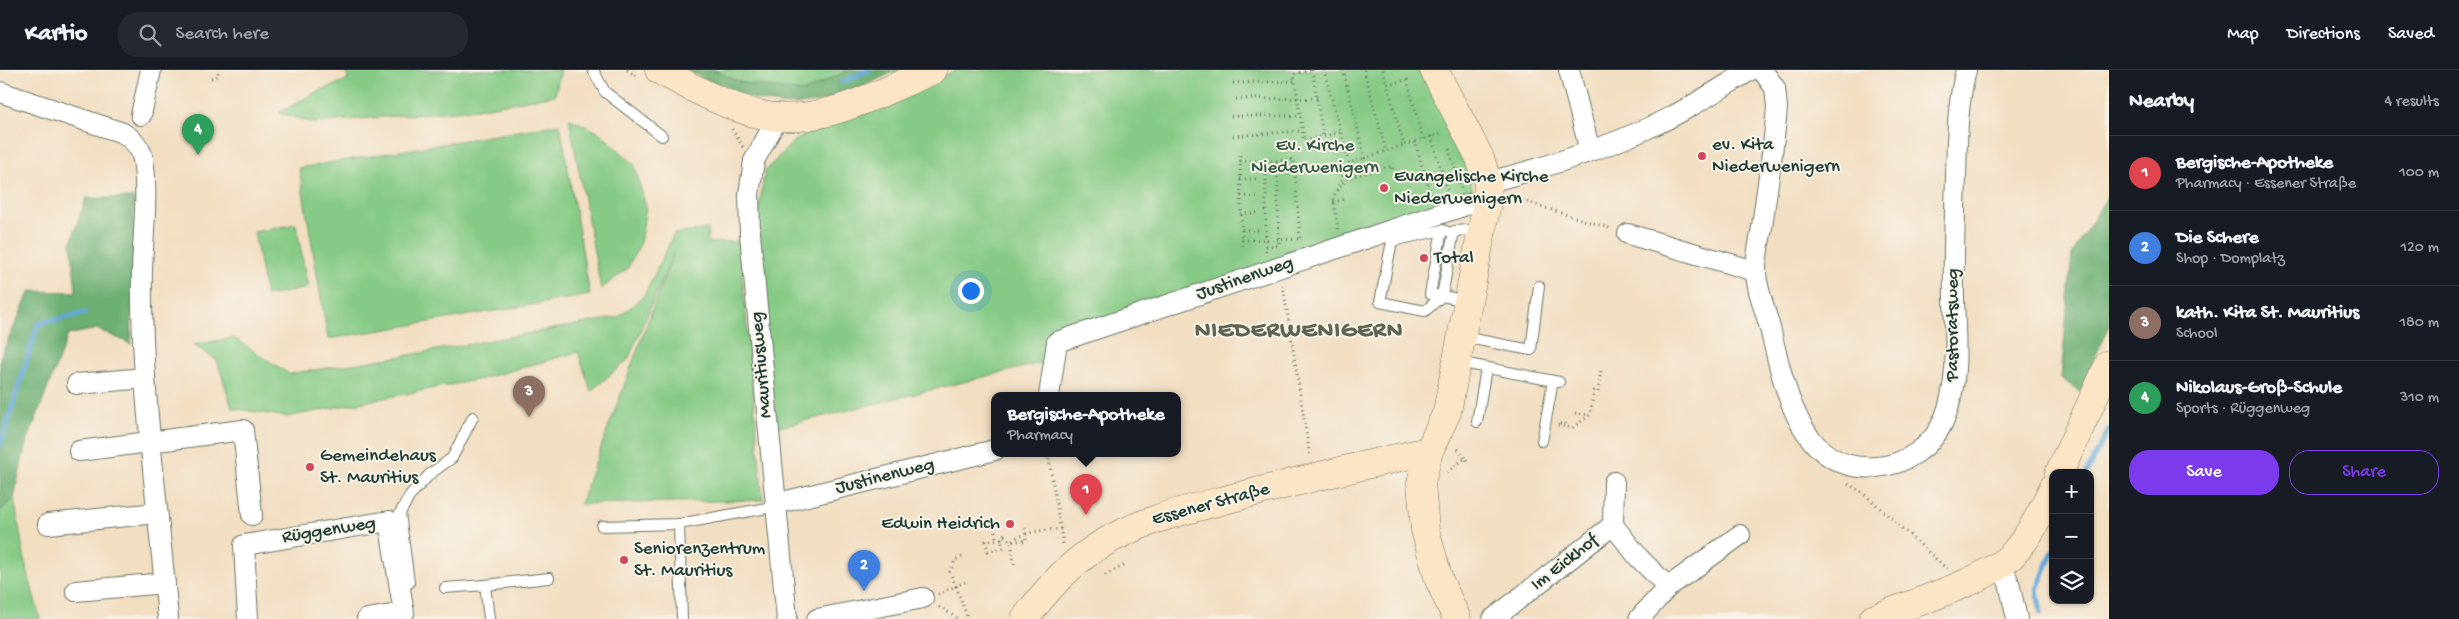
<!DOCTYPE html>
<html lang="en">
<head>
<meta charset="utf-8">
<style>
	:root { --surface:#171b24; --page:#242831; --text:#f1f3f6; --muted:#9ea1a6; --line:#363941; --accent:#7c3aed }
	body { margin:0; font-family:"Gochi Hand",sans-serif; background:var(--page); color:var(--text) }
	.controls { position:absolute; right:15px; bottom:15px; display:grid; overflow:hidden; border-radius:10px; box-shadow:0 1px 4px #0004 }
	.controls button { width:45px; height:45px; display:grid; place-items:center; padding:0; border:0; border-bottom:1px solid var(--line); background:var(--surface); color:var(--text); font:25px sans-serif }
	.you { position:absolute; left:970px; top:220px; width:18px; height:18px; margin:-12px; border:4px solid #fff; border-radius:50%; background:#1a73e8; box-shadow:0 0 0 8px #1a73e833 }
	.badge { display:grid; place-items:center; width:32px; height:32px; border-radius:50%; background:var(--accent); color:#fff; font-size:16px; font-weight:700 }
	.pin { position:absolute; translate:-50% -41px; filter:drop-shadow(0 1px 2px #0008) }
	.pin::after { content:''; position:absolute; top:26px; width:18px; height:15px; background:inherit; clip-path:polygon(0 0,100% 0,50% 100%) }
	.popup { position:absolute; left:991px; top:322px; width:190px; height:65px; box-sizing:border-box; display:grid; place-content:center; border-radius:10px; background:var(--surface); filter:drop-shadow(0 1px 4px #0005); font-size:16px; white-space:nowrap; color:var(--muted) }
	.popup b { font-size:19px; color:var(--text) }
	.popup::after { content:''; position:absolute; left:50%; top:100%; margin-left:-10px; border:10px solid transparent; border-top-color:var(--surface) }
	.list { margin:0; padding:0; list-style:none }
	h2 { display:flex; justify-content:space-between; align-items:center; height:65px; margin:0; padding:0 20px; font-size:21px }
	h2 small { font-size:16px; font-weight:400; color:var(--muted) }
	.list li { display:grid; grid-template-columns:32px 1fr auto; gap:15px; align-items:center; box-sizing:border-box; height:75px; padding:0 20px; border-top:1px solid var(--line) }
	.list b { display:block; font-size:19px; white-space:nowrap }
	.list p { margin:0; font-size:16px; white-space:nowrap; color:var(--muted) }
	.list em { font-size:16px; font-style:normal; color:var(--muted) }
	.actions { display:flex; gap:10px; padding:15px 20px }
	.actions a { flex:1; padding:11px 0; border:1px solid var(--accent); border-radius:20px; text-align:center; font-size:18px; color:var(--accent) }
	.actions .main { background:var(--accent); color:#fff }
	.icon { flex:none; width:28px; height:28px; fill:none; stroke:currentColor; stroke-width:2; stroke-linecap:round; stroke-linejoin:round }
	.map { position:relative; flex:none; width:2109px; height:549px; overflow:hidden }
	header { display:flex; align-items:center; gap:30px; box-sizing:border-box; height:70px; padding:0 25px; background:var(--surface); border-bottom:1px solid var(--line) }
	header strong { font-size:24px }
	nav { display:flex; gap:28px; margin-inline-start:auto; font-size:18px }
	.search { width:350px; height:45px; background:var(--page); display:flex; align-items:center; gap:12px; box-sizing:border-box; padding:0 18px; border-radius:20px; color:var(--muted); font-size:19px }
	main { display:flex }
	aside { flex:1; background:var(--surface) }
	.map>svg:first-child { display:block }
</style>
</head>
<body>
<header>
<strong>Kartio</strong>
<div class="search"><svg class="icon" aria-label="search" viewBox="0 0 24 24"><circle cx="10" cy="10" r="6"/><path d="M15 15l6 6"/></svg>Search here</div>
<nav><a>Map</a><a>Directions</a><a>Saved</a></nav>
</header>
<main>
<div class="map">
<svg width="2109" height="549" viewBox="0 0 2109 549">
	<rect width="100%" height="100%" fill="#f7f3e8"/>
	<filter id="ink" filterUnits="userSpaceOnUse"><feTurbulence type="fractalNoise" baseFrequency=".02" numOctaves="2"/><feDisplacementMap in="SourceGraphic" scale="10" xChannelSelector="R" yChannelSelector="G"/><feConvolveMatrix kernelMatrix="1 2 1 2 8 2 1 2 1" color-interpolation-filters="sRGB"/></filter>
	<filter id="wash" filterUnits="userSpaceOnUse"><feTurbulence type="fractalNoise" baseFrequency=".0096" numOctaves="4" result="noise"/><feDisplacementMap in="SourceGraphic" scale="20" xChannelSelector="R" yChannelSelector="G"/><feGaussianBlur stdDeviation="1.12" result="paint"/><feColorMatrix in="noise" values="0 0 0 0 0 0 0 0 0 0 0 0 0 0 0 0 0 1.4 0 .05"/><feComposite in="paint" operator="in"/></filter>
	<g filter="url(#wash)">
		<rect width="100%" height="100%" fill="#f2dec1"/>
		<g fill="#86cb85" stroke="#52845c">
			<path d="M 344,0 L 561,0 L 555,25 L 477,39 L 313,53 L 279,43 L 314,23 L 349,9 Z"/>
			<path d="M 714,0 L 849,0 L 803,22 L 739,12 Z"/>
			<path d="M 957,0 L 1419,0 L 1467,84 L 1473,126 L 1050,266 L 1045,292 L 775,358 L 756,155 L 765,101 L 793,72 L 817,58 Z"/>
			<path d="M 569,48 L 600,63 L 634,94 L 646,137 L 640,174 L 627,199 L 601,219 Z"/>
			<path d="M 560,54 L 590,225 L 328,269 L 299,98 Z"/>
			<path d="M 296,154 L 308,218 L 266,226 L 254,162 Z"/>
			<path d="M 708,159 L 708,173 L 739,171 L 763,430 L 580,434 L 673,184 L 628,290 L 591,321 L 578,282 L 481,309 L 287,347 L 232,338 L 217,290 L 193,275 L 234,268 L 289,304 L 409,285 L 619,247 L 645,224 L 674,164 Z"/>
			<path d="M 14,428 L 25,492 L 40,549 L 0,549 L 0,441 Z"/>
		</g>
		<g fill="#6caf72" stroke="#467653">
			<path d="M 687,0 L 714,0 L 739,12 L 803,22 L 849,0 L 899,0 C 875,10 850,23 825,30 C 778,45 727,21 687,0 Z"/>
			<path d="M 2109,124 L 2109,255 L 2080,322 L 2061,308 L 2072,184 Z"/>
			<path d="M 86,128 L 134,128 L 131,274 L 97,259 L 68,265 L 25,377 L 14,428 L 0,441 L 0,288 L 30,221 L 76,222 L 71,172 Z"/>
		</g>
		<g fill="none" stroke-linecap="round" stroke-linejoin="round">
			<g stroke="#61a7d7" stroke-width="5">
				<path d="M 842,12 L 869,0"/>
				<path d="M 0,376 L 38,254 L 85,243"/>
				<path d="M 2086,403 L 2109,359"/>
				<path d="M 2041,543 L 2037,519 L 2053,481"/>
			</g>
		</g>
	</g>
	<g filter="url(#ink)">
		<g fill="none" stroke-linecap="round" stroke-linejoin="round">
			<g stroke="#697565" stroke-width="12">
				<g id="lane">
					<path d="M 593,0 L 605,22 L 662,66"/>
					<path d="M 1442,160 L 1392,171 L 1380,232 L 1425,241 L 1442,226"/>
					<path d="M 1442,226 L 1430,224 L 1442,160 L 1446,161"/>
					<path d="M 1467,231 L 1442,226 L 1454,161 L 1481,159"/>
					<path d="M 1463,267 L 1531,280 L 1539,216"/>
					<path d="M 1458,292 L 1559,312"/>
					<path d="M 1477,352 L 1486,298"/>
					<path d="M 1542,371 L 1553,311"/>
					<path d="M 679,454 L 682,549"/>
					<path d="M 602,456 L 679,454 L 767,438 L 775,434"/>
					<path d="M 409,513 L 400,443 L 411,424 L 430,404 L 452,388 L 473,347"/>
					<path d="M 485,515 L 549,508"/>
					<path d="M 445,518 L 485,515 L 489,549"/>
				</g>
			</g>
			<g stroke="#697565" stroke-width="22">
				<g id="street">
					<path d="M 1569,0 L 1590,81"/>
					<path d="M 1762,0 L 1775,18 L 1777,37 C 1774,77 1767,117 1762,157 C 1760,171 1756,185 1756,199 C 1755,215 1766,242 1770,258 C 1784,314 1799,404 1876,397 C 1906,395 1934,376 1945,347 C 1960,309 1955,267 1954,227 C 1953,187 1955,147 1956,107 C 1957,71 1957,35 1966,0"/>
					<path d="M 0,22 L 123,63 C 131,68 139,76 142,85 C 149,112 143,169 142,199 C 140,316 158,432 168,549"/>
					<path d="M 141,45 L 151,0"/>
					<path d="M 778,47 L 754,91 L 749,124 L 750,164 L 787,549"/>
					<path d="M 1488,112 C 1540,99 1594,82 1644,60 C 1681,44 1716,21 1751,0"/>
					<path d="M 1628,164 L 1755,201"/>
					<path d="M 77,314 L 145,308"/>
					<path d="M 1049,326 L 1057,272 L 1469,134 L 1487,133"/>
					<path d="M 79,381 L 243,360 L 252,445"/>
					<path d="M 775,434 L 995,380"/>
					<path d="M 48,454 L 157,443"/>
					<path d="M 1613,455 L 1614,412"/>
					<path d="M 2001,494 L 2009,513 L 2017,549"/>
					<path d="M 1668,517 L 1740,465"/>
					<path d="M 76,521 L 165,513"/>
					<path d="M 248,549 L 244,475 L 389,451 L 404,543 L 367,549"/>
					<path d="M 817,549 L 923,528"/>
					<path d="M 1493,549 L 1613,455 L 1639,488 L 1668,517 L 1639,549"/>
				</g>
			</g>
			<g stroke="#697565" stroke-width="29">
				<g id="secondary">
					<path d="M 659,0 C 691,17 723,35 757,44 C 818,59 879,23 933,0"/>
					<path d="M 1434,0 L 1479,86 L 1488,112 L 1487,133 L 1447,342 L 1429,381 L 1421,413 L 1425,460 L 1439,510 L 1457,549"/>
					<path d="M 2059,403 L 2109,294"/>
					<path d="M 1025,549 C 1045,521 1067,496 1097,477 C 1140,449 1191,439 1240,426 C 1303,410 1365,394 1429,381"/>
					<path d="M 1873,549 C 1908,535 1986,511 2011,486 C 2030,467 2042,441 2053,418"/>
				</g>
			</g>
			<g stroke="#697565" stroke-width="3" stroke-dasharray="1 4" stroke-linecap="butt">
				<path d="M 627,0 L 639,8"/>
				<path d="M 1310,0 L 1294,4 L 1304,71 L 1340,62"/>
				<path d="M 1312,0 L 1323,66"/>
				<path d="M 1324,0 L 1349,93 L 1365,88"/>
				<path d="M 1343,0 L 1365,88 L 1386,81"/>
				<path d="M 1364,0 L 1386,81 L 1404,75"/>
				<path d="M 1383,0 L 1387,14"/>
				<path d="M 211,8 L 218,6 L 218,0"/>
				<path d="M 1233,13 L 1295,11"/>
				<path d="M 1236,29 L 1318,28"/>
				<path d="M 1231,46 L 1300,46"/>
				<path d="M 732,59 L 743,77"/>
				<path d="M 1233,66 L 1302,61"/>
				<path d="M 1431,66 L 1448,123"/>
				<path d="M 1415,72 L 1404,75 L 1387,14 L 1407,10 L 1423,69"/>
				<path d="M 1449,79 L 1461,118"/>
				<path d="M 1240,80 L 1242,180"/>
				<path d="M 1240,91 L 1266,91 L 1266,184"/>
				<path d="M 1266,91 L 1294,90 L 1300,169"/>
				<path d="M 1240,109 L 1257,109"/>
				<path d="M 1337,121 L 1347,108 L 1392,96 L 1392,100"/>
				<path d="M 1512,122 L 1514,128 L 1612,159"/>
				<path d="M 1241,126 L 1258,127"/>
				<path d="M 1432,129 L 1415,72 L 1442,63"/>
				<path d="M 1333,132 L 1346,129"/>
				<path d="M 1241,144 L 1258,143"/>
				<path d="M 1338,159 L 1333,128 L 1349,93"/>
				<path d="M 1242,160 L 1258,160"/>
				<path d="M 1242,170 L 1301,169"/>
				<path d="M 1266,176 L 1279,175 L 1277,90"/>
				<path d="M 1283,215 L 1310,387"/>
				<path d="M 1575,343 L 1589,345"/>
				<path d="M 1560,354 L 1565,354 L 1566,351"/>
				<path d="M 1558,355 L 1572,358 L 1590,345 L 1594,321 L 1598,322 L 1601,300"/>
				<path d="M 1458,379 L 1465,388"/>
				<path d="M 1048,384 L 1063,474"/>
				<path d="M 1447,402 L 1465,388 L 1469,393"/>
				<path d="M 1848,414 L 1862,422 L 1947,499"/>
				<path d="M 995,461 L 996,469"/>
				<path d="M 1004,466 L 1011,471 C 1027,461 1042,460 1061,459"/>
				<path d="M 1001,469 L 986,471 L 988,481 L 1003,478 L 1001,469 L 1005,463"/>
				<path d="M 962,487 L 955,490 L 950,502 L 956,516 L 965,512"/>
				<path d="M 1014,494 L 1011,471 L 1026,471 L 1025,455"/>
				<path d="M 1105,505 L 1125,495"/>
				<path d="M 938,524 L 956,516 L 968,549"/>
				<path d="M 939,537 L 959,549"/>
			</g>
			<use href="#lane" stroke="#fff" stroke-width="10"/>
			<use href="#street" stroke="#fff" stroke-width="20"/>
			<use href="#secondary" stroke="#fce5c4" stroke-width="28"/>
		</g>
	</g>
	<g fill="#d1495b" stroke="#f7f3e8" stroke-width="2">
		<circle cx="1702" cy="86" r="5"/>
		<circle cx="1384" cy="118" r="5"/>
		<circle cx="1424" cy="188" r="5"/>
		<circle cx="310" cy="397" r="5"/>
		<circle cx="1010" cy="454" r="5"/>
		<circle cx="624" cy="490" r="5"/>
	</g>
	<g text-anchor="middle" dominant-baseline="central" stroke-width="4" stroke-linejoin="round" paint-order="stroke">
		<g font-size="19" fill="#1f3d34" stroke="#f7f3e8" text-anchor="start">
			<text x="1712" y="75">ev. Kita<tspan x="1712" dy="22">Niederwenigern</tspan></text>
			<text x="1394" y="107">Evangelische Kirche<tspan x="1394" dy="22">Niederwenigern</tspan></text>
			<text x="1434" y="188">Total</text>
			<text x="320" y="386">Gemeindehaus<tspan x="320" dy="22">St. Mauritius</tspan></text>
			<text x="1000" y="454" text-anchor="end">Edwin Heidrich</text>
			<text x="634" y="479">Seniorenzentrum<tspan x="634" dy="22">St. Mauritius</tspan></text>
		</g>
		<g font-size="19" fill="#345944" stroke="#f7f3e8">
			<text x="1315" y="76">Ev. Kirche<tspan x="1315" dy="22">Niederwenigern</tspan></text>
		</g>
		<g font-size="19" fill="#1f3d34" stroke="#f7f3e8">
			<text transform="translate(1245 209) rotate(-19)">Justinenweg</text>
			<text transform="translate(1953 255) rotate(-90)">Pastoratsweg</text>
			<text transform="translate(762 295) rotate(-95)">Mauritiusweg</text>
			<text transform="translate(885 407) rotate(-14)">Justinenweg</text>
			<text transform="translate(1211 435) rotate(-15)">Essener Straße</text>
			<text transform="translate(329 461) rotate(-9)">Rüggenweg</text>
			<text transform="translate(1565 493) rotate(-38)">Im Eickhof</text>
		</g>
		<g font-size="24" font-weight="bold" letter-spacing="1" fill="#5d6450" stroke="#f7f3e8">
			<text x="1299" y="261">NIEDERWENIGERN</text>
		</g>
	</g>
</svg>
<div class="controls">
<button>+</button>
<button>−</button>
<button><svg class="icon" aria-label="layers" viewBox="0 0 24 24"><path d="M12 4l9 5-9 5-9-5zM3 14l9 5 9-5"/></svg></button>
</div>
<div class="you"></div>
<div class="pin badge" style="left:1086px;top:445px;background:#e0444e">1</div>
<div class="popup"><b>Bergische-Apotheke</b>Pharmacy</div>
<div class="pin badge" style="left:864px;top:521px;background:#3f7fe0">2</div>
<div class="pin badge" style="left:529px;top:347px;background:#8d6e63">3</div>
<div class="pin badge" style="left:198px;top:85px;background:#2e9e5b">4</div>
</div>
<aside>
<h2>Nearby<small>4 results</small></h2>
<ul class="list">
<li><span class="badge" style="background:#e0444e">1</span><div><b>Bergische-Apotheke</b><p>Pharmacy · Essener Straße</p></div><em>100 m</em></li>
<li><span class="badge" style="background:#3f7fe0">2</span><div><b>Die Schere</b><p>Shop · Domplatz</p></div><em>120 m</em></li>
<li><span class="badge" style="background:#8d6e63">3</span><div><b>kath. Kita St. Mauritius</b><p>School</p></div><em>180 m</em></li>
<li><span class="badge" style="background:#2e9e5b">4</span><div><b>Nikolaus-Groß-Schule</b><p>Sports · Rüggenweg</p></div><em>310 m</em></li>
</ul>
<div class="actions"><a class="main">Save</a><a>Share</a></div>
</aside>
</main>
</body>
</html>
